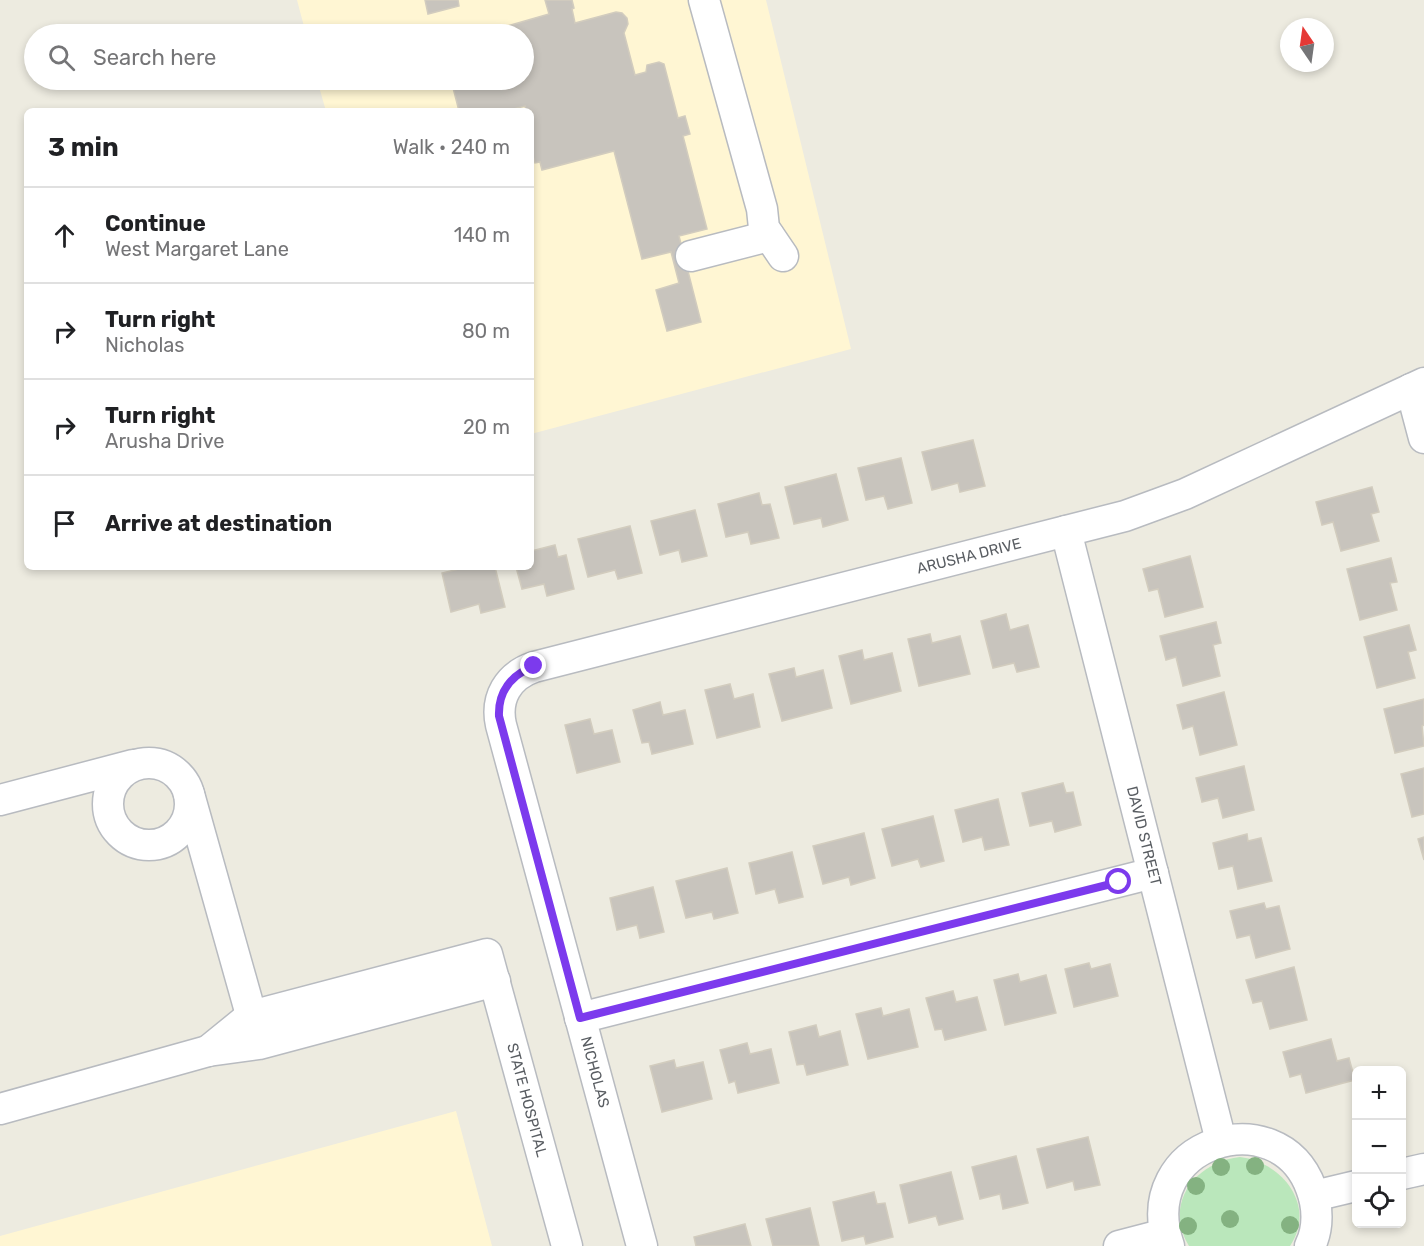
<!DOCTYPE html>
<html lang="en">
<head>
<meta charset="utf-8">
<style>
	:root { --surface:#fff; --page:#f6f6f6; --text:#202124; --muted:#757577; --line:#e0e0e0 }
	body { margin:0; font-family:Rubik,sans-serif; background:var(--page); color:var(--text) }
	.controls { position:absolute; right:18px; bottom:18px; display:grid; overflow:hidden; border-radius:9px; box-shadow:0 3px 9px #0003 }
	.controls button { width:54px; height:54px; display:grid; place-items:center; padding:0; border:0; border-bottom:2px solid var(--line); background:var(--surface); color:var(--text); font:30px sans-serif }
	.compass { position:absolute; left:1280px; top:18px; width:54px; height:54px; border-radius:50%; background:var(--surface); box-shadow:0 3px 9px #0003; rotate:347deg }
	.stop { position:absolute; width:18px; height:18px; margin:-14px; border:4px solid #7c3aed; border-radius:50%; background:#fff }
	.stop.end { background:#7c3aed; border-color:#fff; box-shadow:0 2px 6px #0008 }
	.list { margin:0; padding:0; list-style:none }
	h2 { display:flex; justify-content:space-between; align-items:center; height:78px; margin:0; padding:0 24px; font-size:26px }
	h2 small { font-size:20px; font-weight:400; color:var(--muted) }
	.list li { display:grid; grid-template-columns:39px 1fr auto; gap:18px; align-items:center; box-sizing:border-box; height:96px; padding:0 24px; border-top:2px solid var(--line) }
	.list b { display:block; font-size:22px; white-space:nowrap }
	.list p { margin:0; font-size:20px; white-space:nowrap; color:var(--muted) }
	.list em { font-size:20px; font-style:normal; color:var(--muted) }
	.icon { flex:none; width:33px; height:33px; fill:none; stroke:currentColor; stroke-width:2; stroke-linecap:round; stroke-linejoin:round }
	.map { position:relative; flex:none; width:1424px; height:1246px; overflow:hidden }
	.search { position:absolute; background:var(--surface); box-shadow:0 3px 9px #0003; left:24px; top:24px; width:510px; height:66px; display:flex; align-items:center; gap:15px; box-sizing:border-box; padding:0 21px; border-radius:33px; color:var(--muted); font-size:22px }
	.panel { position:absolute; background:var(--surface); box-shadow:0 3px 9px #0003; left:24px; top:108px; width:510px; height:462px; border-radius:9px }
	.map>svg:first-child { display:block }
</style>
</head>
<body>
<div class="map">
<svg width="1424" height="1246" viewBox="0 0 1424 1246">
	<rect width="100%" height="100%" fill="#edebe0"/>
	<g fill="#fff6d3">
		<path d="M 297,0 L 766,0 L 851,349 L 531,434 L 531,111 L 326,111 L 317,80 L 524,80 L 524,34 L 306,34 Z"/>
		<path d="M 456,1111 L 492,1246 L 0,1246 L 0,1236 Z"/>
	</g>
	<path fill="#bae7bb" d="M 1240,1157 C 1282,1162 1317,1206 1290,1246 L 1189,1246 C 1163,1204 1195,1162 1240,1157 Z"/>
	<g fill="#c8c4bd" stroke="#d2ccbe" stroke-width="1.5">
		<path d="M 425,0 L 458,0 L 459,6 L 428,14 Z"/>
		<path d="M 545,0 L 572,0 L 574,8 L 572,9 L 575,23 L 616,12 L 622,13 L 627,18 L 628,24 L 624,33 L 635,75 L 646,72 L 647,65 L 659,62 L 664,64 L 678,118 L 685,116 L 690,134 L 683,136 L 707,229 L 679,236 L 701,322 L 667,331 L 656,290 L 679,283 L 671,252 L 642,259 L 614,151 L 542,170 L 540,162 L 535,163 L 531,149 L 531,111 L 522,111 L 526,110 L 525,106 L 506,111 L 459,111 L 451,80 L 524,80 L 524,34 L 480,34 L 549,14 Z"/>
		<path d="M 973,440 L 985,486 L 960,492 L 958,483 L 932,490 L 922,452 Z"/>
		<path d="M 901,458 L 912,503 L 888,509 L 884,496 L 866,500 L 858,468 Z"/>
		<path d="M 836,474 L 848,520 L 823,527 L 821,518 L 794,524 L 785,487 Z"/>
		<path d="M 1372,487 L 1379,512 L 1371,514 L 1379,541 L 1341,551 L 1333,522 L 1322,525 L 1316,502 Z"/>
		<path d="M 759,493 L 762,505 L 770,504 L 779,538 L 751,544 L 748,532 L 726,537 L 718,504 Z"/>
		<path d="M 695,510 L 707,556 L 682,562 L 679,550 L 660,555 L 651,521 Z"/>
		<path d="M 630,526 L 642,573 L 618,579 L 615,570 L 588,577 L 578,539 Z"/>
		<path d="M 555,545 L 558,557 L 566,555 L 574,589 L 547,596 L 544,584 L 522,589 L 516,567 L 531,567 L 531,551 Z"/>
		<path d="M 1190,556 L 1203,607 L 1165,617 L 1158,589 L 1149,591 L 1143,569 Z"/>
		<path d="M 1391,558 L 1397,582 L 1390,583 L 1397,610 L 1360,620 L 1347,569 Z"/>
		<path d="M 467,567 L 495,567 L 505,607 L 481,613 L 479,604 L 451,612 L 442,573 Z"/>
		<path d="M 1006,614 L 1010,630 L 1028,625 L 1039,667 L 1017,672 L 1014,663 L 993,668 L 981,621 Z"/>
		<path d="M 1216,622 L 1221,643 L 1213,645 L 1220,676 L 1183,686 L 1176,657 L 1166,660 L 1160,636 Z"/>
		<path d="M 1409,625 L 1416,650 L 1408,652 L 1415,678 L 1377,688 L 1364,637 Z"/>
		<path d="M 930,634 L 932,643 L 960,636 L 970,674 L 919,686 L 908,639 Z"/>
		<path d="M 862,650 L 864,660 L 892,653 L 901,691 L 851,704 L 839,656 Z"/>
		<path d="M 794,668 L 796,677 L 823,670 L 832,708 L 782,721 L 769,674 Z"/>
		<path d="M 730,684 L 734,699 L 753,694 L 760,727 L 717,738 L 705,690 Z"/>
		<path d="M 1224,692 L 1237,745 L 1200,755 L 1193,726 L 1183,729 L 1177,705 Z"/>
		<path d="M 1424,699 L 1424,725 L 1422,726 L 1424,746 L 1395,753 L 1384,709 Z"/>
		<path d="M 660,702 L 663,715 L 685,710 L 693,744 L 652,754 L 649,742 L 642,743 L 633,710 Z"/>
		<path d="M 590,719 L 594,734 L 612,730 L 620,762 L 577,773 L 565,725 Z"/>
		<path d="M 1244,766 L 1254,810 L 1223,818 L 1218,798 L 1202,802 L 1196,778 Z"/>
		<path d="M 1424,768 L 1424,814 L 1412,817 L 1401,774 Z"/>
		<path d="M 1063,783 L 1066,793 L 1073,792 L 1081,825 L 1055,832 L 1052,821 L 1030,826 L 1022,793 Z"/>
		<path d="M 998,799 L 1009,845 L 985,850 L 982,837 L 963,842 L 955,810 Z"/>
		<path d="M 933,816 L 944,861 L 921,867 L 918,859 L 892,866 L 882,829 Z"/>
		<path d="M 864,833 L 875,878 L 851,885 L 849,877 L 823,884 L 813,846 Z"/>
		<path d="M 1247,834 L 1248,841 L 1261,838 L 1272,881 L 1238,889 L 1233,866 L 1219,869 L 1213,843 Z"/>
		<path d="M 1424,837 L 1424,860 L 1418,839 Z"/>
		<path d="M 792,852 L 803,897 L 779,903 L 775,889 L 756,894 L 749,863 Z"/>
		<path d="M 727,868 L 738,913 L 714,919 L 712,912 L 686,918 L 676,881 Z"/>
		<path d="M 653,887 L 664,932 L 640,938 L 637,925 L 617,930 L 610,898 Z"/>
		<path d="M 1264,903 L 1266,909 L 1279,906 L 1290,949 L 1256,958 L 1250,935 L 1237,938 L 1230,911 Z"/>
		<path d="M 1089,963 L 1091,969 L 1110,964 L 1118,996 L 1074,1007 L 1065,969 Z"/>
		<path d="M 1294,967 L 1307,1020 L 1270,1029 L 1262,1001 L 1253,1003 L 1246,980 Z"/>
		<path d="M 1018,974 L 1020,982 L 1046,975 L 1056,1013 L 1005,1025 L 994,980 Z"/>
		<path d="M 953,991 L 956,1002 L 977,997 L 986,1030 L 945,1040 L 942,1029 L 935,1030 L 926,998 Z"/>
		<path d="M 881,1008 L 883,1016 L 909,1009 L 918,1047 L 868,1059 L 856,1014 Z"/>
		<path d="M 816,1025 L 819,1037 L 840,1031 L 848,1065 L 807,1075 L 804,1064 L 797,1065 L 789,1032 Z"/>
		<path d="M 1331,1039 L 1337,1061 L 1349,1058 L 1355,1080 L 1306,1093 L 1301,1074 L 1290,1077 L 1283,1052 Z"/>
		<path d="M 747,1043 L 750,1054 L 771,1049 L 779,1083 L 738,1093 L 735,1081 L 729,1083 L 720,1050 Z"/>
		<path d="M 674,1060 L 676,1068 L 703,1062 L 712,1099 L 662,1112 L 650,1066 Z"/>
		<path d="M 1088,1137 L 1100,1185 L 1075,1190 L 1073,1181 L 1047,1188 L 1037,1149 Z"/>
		<path d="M 1016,1156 L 1028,1203 L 1003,1209 L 1000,1194 L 980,1199 L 972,1167 Z"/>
		<path d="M 951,1172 L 963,1219 L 939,1225 L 936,1216 L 909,1223 L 900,1185 Z"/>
		<path d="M 874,1192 L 877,1204 L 885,1203 L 893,1237 L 866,1244 L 864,1236 L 842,1241 L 833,1202 Z"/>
		<path d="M 810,1208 L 819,1246 L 773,1246 L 766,1219 Z"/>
		<path d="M 745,1224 L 751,1246 L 696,1246 L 694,1237 Z"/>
	</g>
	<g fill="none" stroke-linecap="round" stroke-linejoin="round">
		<g stroke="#b8bbc0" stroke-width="33">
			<g id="minor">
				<path d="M 704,0 L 762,209 L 764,228 L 783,256"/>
				<path d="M 691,256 L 769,236"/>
				<path d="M 1411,389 L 1424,438"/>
				<path d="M 1066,531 L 1221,1141"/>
				<circle cx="149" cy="804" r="41"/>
				<path d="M 189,794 L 257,1036"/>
				<path d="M 0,800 L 133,765"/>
				<path d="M 580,1018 L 1153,873"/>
				<path d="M 208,1051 L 251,1016 L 487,954 L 567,1246"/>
				<path d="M 0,1109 L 208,1051 L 259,1044 L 495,981"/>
				<path d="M 1402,1174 L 1424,1169"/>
				<path d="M 1314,1196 L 1356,1186"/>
				<path d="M 642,1246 L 501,725 C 495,698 508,676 534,667 L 1066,531 L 1125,516 L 1185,494 L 1424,383"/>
				<path d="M 1119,1246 L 1165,1234"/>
				<path d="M 1169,1246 C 1133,1142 1278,1098 1311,1188 C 1318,1206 1319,1228 1310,1246"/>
			</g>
		</g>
		<use href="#minor" stroke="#fff" stroke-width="30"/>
	</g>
	<g fill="#84b281">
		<circle cx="1255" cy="1166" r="9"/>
		<circle cx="1221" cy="1167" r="9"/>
		<circle cx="1196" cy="1186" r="9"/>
		<circle cx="1230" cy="1219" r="9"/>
		<circle cx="1290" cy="1225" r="9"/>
		<circle cx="1188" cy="1226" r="9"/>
	</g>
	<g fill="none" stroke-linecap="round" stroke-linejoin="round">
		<path stroke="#7c3aed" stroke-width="8" d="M 534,666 C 511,675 498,692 499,716 L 580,1018 L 1119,882"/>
	</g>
	<g text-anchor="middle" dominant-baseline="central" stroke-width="5" stroke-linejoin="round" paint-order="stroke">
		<g font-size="15" fill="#595d62" stroke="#fff">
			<text transform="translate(969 556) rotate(-14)">ARUSHA DRIVE</text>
			<text transform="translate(1144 836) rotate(76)">DAVID STREET</text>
			<text transform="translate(595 1072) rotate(75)">NICHOLAS</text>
			<text transform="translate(527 1100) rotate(75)">STATE HOSPITAL</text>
		</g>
	</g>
</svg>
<div class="controls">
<button>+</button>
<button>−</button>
<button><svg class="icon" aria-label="locate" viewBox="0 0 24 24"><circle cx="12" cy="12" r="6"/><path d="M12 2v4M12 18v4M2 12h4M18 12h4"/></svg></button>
</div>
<svg class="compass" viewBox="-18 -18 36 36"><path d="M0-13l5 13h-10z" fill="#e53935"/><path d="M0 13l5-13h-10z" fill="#757577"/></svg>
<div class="stop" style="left:1119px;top:882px"></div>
<div class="stop end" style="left:534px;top:666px"></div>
<div class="search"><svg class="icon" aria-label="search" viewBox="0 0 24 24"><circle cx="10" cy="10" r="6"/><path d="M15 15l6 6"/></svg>Search here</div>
<section class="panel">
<h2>3 min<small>Walk · 240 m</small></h2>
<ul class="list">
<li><svg class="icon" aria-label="ahead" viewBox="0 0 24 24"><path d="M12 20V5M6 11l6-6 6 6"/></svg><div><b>Continue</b><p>West Margaret Lane</p></div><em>140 m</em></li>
<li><svg class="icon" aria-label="right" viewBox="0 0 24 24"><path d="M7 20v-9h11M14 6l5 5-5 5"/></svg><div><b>Turn right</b><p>Nicholas</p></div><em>80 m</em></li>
<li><svg class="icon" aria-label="right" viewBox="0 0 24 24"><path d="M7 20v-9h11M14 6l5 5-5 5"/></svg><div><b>Turn right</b><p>Arusha Drive</p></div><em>20 m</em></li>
<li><svg class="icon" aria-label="arrive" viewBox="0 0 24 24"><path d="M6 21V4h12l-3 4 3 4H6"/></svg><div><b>Arrive at destination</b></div></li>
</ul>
</section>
</div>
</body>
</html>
